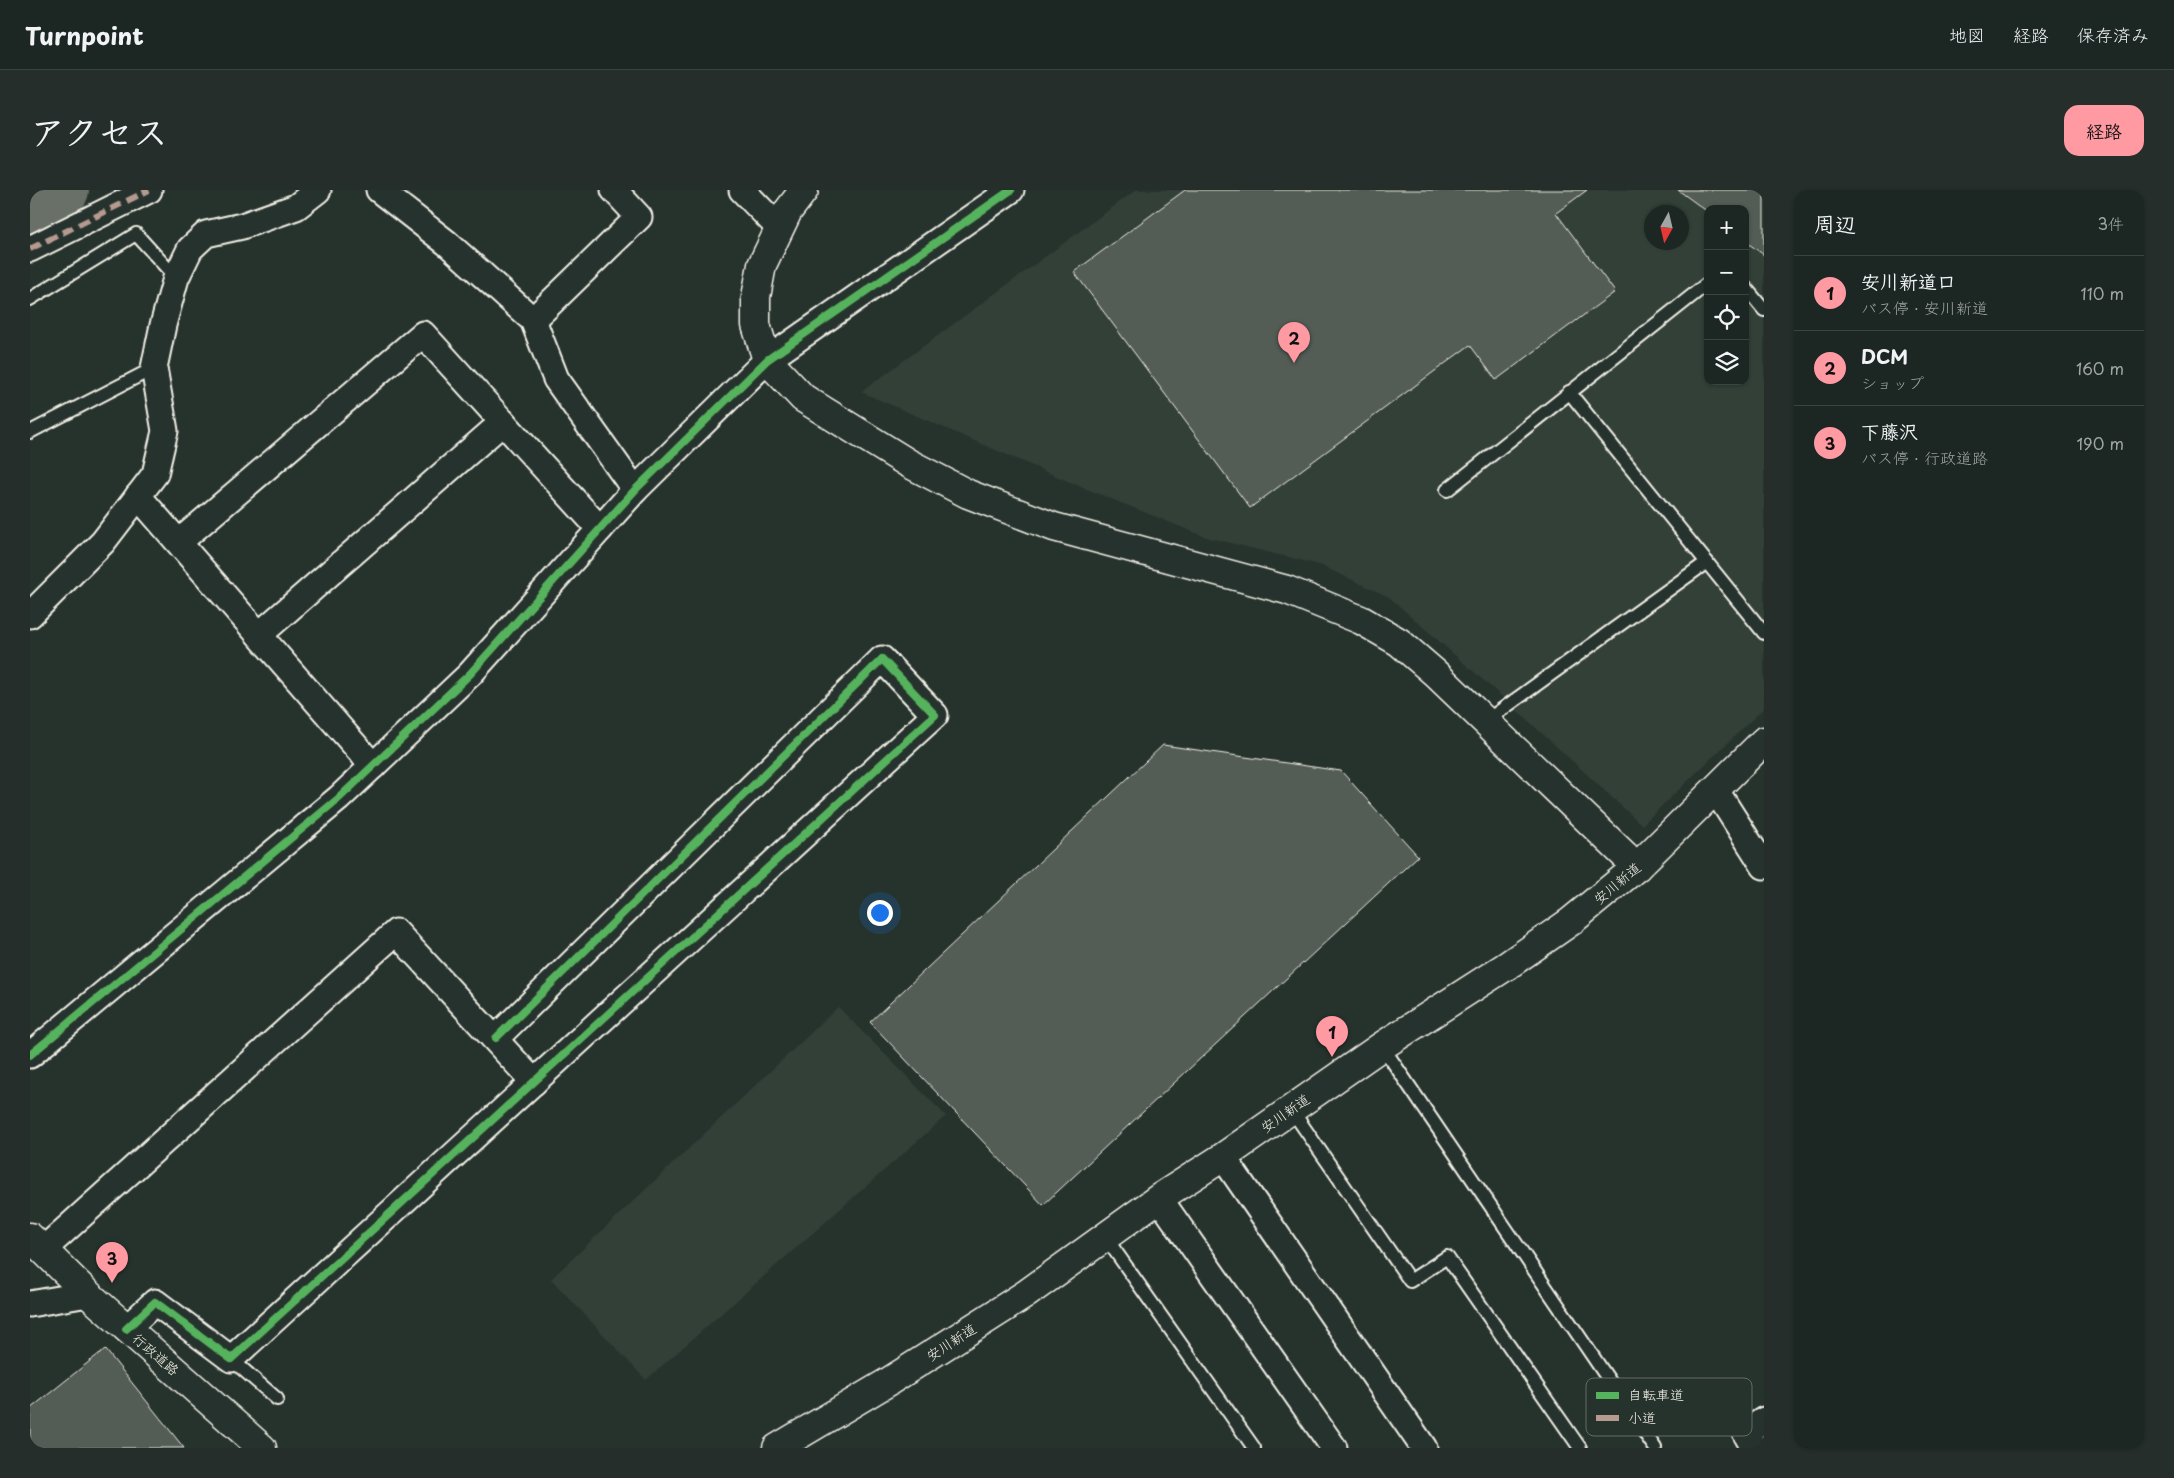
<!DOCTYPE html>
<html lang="ja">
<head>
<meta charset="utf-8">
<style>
	:root { --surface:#1c2622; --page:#252e2a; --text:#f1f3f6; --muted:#a0a5a5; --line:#3a4340; --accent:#ff9aa2 }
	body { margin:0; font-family:"Playpen Sans","Klee One",sans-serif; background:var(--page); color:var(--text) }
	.controls { position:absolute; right:15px; top:15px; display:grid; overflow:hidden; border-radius:10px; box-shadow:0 1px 4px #0004 }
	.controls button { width:45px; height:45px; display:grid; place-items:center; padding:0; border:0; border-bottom:1px solid var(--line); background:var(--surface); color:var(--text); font:25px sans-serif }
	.compass { position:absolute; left:1614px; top:15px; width:45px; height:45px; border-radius:50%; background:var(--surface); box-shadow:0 1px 4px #0004; rotate:188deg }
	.you { position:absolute; left:849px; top:722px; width:18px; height:18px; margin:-12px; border:4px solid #fff; border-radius:50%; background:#1a73e8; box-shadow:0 0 0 8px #1a73e833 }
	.badge { display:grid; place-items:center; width:32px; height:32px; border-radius:50%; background:var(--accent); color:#111; font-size:16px; font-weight:700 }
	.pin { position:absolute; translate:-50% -41px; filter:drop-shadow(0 1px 2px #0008) }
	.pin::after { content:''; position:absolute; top:26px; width:18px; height:15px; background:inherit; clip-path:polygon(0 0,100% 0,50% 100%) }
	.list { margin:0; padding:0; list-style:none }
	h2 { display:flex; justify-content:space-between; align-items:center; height:65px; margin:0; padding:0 20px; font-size:21px }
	h2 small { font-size:16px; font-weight:400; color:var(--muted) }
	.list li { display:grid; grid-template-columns:32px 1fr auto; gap:15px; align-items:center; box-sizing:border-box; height:75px; padding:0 20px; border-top:1px solid var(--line) }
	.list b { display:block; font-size:19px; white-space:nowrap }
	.list p { margin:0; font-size:16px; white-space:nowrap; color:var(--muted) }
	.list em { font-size:16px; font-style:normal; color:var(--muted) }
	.icon { flex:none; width:28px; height:28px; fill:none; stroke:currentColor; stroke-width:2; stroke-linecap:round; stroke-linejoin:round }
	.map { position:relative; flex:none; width:1734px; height:1258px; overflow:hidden; border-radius:15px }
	header { display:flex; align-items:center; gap:30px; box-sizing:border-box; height:70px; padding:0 25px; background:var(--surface); border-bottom:1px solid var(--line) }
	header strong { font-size:24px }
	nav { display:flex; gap:28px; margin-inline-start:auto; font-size:18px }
	.intro { display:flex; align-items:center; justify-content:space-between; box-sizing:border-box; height:120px; padding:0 30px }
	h1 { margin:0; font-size:35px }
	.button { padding:12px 22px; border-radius:15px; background:var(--accent); color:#111; font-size:18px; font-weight:700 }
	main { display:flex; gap:30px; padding:0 30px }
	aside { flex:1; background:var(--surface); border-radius:15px; box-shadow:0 1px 4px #0004 }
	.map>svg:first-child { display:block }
</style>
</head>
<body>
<header>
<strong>Turnpoint</strong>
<nav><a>地図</a><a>経路</a><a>保存済み</a></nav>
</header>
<div class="intro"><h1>アクセス</h1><a class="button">経路</a></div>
<main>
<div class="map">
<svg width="1734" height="1258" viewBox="0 0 1734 1258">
	<rect width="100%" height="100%" fill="#26332d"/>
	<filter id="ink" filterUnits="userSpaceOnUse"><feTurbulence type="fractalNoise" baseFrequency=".02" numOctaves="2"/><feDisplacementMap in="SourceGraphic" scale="10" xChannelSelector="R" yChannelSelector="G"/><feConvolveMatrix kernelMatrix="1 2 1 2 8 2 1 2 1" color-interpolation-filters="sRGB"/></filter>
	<g filter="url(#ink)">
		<g fill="#333f39" fill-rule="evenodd">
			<path d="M 1106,0 L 1734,0 L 1734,518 L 1612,635 L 1470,505 L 1359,407 L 1290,375 L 1176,347 L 1049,296 L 831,202 ZM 1678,19 L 1715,19 L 1715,191 L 1678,191 ZM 1622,22 L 1652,22 L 1652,52 L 1622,52 Z"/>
			<path d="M 808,817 L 916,926 L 616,1190 L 521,1089 Z"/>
		</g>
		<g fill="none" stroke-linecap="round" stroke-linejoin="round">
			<path stroke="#676f68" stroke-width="52" d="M 0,17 L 33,0"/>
		</g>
		<g fill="#525c55" stroke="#f4f1e8">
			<path d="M 1155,0 L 1557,0 L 1526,23 L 1585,102 L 1466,190 L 1440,155 L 1220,318 L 1044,82 Z"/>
			<path d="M 1648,0 L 1734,0 L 1734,65 L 1715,51 L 1715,19 L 1678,19 L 1678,22 Z"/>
			<path d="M 1133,555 L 1311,581 L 1388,666 L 1013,1015 L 840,832 Z"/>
			<path d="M 75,1159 L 154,1258 L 0,1258 L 0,1219 Z"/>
		</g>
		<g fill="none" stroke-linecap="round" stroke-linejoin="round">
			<g stroke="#f4f1e8" stroke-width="16">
				<g id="lane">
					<path d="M 1715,97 L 1734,120"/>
					<path d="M 0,109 L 106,44 L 146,88"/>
					<path d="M 1539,202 L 1734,443"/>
					<path d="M 0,242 L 124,178"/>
					<path d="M 1417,300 L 1678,93"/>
					<path d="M 1456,531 L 1677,372"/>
					<path d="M 1352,856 L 1625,1258"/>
					<path d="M 1261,919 L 1380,1091 L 1417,1067 L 1550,1258"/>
					<path d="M 1076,1048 L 1224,1258"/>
					<path d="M 201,1169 L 247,1209"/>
				</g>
			</g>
			<g stroke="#f4f1e8" stroke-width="29">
				<g id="street">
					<path d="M 349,0 L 417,53 L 503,130 L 526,189 L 605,300"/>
					<path d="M 712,0 L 750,39"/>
					<path d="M 0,59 L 119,0"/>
					<path d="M 503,130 L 609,27 L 584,0"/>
					<path d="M 108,306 L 343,576"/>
					<path d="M 149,352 L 393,144 L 570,339"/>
					<path d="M 0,425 L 73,352 L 125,284 L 135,241 L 124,178 L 133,135 L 146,88 L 160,59 L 176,44 L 212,36 L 266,17 L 288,0"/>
					<path d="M 229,445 L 473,232"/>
					<path d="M 1685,599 L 1734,676"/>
					<path d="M 0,865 L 309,608 L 440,484 L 605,300 L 737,170 L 981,0"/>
					<path d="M 1193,967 L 1394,1258"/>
					<path d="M 1129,1008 L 1304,1258"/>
					<path d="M 13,1060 L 366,742 L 504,892"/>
					<path d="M 0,1114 L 58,1104"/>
					<path d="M 96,1139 L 125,1112 L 201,1169 L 905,525 L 852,469 L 466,848"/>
					<path d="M 1724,1258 L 1715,1242 L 1734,1230"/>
				</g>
			</g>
			<g stroke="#f4f1e8" stroke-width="31">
				<g id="secondary">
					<path d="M 774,0 L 758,21 L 732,75 L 726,107 L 726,135 L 737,170 L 773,208 L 878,273 L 938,304 L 1024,337 L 1257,400 L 1331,430 L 1369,452 L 1405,483 L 1607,677"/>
					<path d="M 747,1258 L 858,1192 L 996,1104 L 1129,1008 L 1193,967 L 1352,856 L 1478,775 L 1540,732 L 1607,677 L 1734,551"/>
				</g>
			</g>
			<g stroke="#f4f1e8" stroke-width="31">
				<path id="highway" d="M 0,1047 L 58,1104 L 232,1258"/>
			</g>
			<use href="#lane" stroke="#26332d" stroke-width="12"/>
			<use href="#street" stroke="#26332d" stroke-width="25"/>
			<use href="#secondary" stroke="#26332d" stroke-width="28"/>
			<use href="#highway" stroke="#26332d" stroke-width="28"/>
			<path stroke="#b69a8f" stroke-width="6" stroke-dasharray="12 6" stroke-linecap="butt" d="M 0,59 L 119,0"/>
			<g stroke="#26332d" stroke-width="11">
				<g id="cycleway">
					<path d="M 0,865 L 309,608 L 440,484 L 605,300 L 737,170 L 981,0"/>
					<path d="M 96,1139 L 125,1112 L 201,1169 L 905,525 L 852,469 L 466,848"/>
				</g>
			</g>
			<use href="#cycleway" stroke="#56b35d" stroke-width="8"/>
		</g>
	</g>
	<g text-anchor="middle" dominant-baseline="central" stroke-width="4.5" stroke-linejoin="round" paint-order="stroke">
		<g font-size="14" fill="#f4f1e8" stroke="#26332d">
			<text transform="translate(1587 693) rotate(-40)">安川新道</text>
			<text transform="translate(1255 923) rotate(-35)">安川新道</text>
			<text transform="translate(921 1152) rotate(-33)">安川新道</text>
			<text transform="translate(126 1164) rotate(41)">行政道路</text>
		</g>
	</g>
	<rect x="1556" y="1188" width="166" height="58" rx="8" fill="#26332d" stroke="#646c65" stroke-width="1"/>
	<rect x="1566" y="1202" width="23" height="7" fill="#56b35d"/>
	<rect x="1566" y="1225" width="23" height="6" fill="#b69a8f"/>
	<g font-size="14" fill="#f4f1e8">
		<text x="1598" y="1210">自転車道</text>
		<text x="1598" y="1233">小道</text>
	</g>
</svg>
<div class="controls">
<button>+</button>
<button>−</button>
<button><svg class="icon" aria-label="locate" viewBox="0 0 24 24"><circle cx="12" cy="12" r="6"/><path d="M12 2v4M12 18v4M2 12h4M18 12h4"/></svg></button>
<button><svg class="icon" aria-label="layers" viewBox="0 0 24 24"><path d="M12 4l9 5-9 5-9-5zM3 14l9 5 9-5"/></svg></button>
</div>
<svg class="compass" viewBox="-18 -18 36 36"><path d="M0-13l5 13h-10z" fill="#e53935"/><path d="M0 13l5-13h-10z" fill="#a0a5a5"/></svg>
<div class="you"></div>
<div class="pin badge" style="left:1302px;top:867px">1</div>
<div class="pin badge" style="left:1264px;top:173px">2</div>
<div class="pin badge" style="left:82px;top:1093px">3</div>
</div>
<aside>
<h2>周辺<small>3件</small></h2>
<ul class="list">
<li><span class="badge">1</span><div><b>安川新道口</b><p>バス停 · 安川新道</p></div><em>110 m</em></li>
<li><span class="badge">2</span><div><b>DCM</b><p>ショップ</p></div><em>160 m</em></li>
<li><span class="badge">3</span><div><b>下藤沢</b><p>バス停 · 行政道路</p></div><em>190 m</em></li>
</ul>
</aside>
</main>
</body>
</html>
